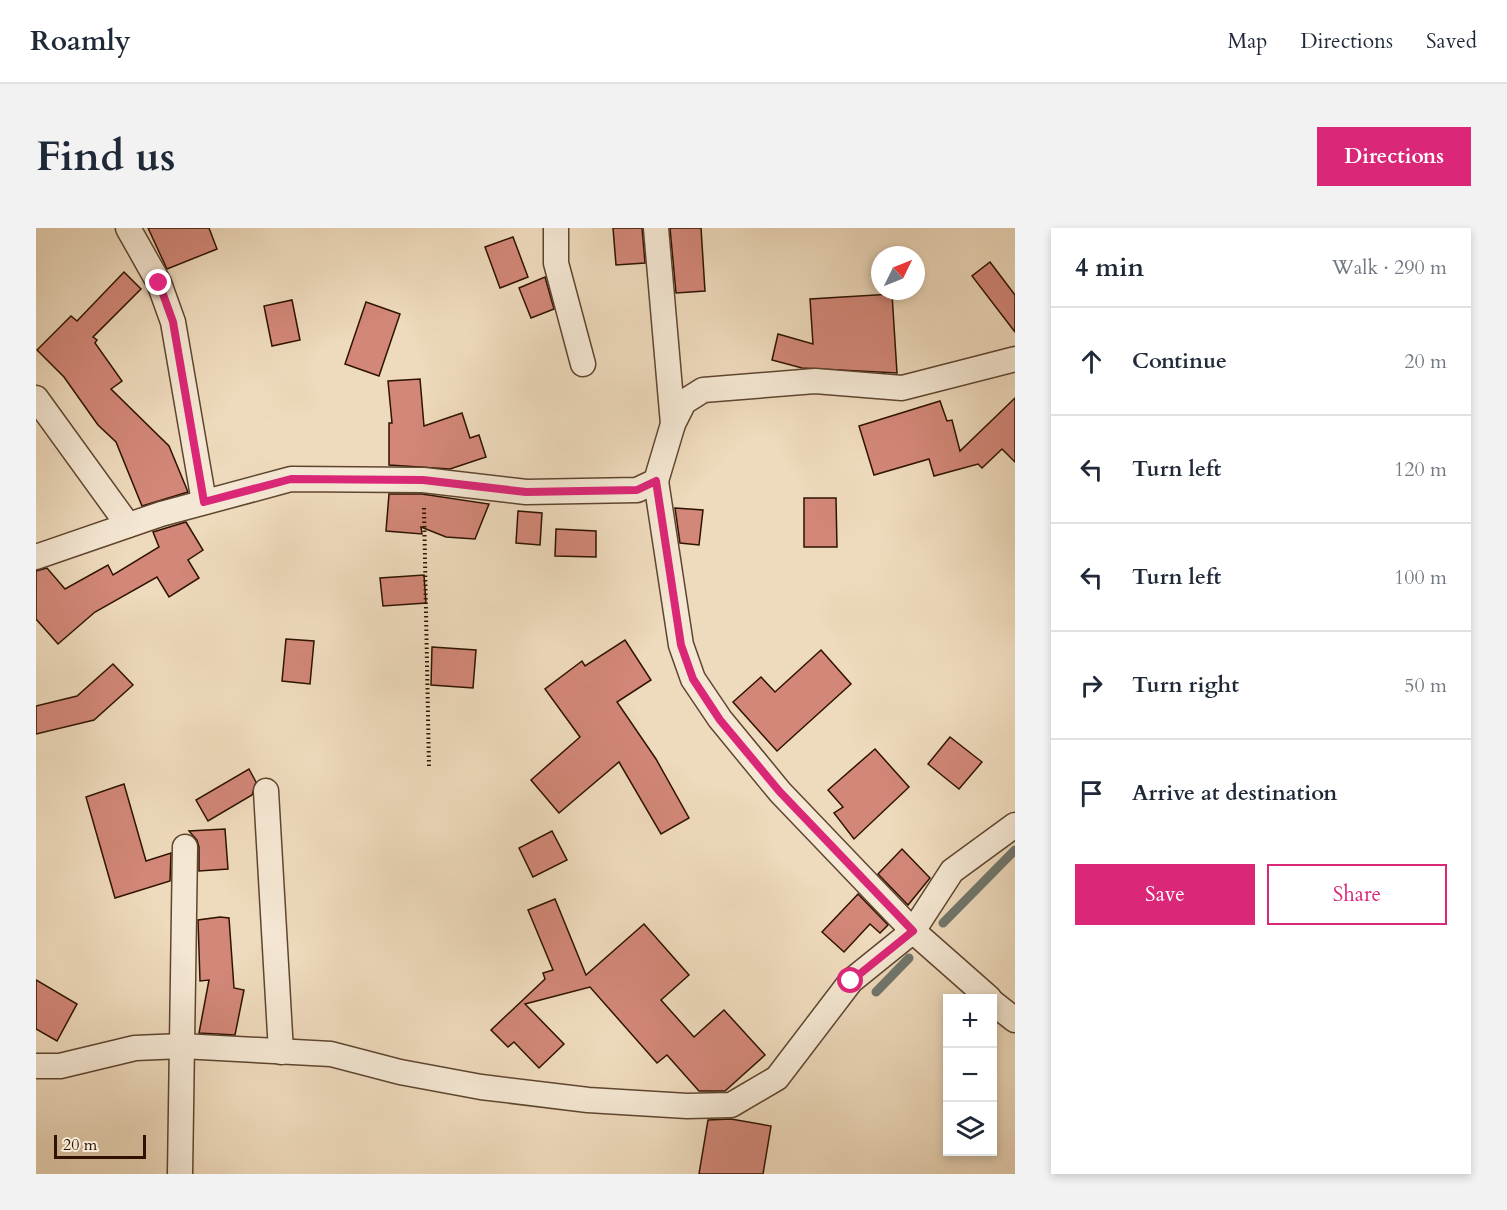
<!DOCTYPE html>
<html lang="en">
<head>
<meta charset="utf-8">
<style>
	:root { --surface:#fff; --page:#f2f2f3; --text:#1f2937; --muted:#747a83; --line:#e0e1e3; --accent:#db2777 }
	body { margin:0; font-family:Cardo,serif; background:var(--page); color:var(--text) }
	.controls { position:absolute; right:18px; bottom:18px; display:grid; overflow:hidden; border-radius:0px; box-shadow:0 3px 9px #0003 }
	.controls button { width:54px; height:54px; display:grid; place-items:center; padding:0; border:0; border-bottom:2px solid var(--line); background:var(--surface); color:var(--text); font:30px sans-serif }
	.compass { position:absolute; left:835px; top:18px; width:54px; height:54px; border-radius:50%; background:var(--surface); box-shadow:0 3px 9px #0003; rotate:47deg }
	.scale { position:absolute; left:18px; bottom:15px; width:92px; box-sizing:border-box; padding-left:6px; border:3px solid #2f1300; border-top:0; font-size:16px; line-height:21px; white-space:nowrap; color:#2f1300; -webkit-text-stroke:4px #f4e7d3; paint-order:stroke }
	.stop { position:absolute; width:18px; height:18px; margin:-14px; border:4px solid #db2777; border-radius:50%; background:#fff }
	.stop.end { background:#db2777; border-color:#fff; box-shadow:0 2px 6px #0008 }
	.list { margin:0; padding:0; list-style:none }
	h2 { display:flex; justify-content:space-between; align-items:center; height:78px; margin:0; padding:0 24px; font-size:26px }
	h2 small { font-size:20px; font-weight:400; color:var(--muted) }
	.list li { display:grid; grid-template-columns:39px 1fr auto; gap:18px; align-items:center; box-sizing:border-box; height:108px; padding:0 24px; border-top:2px solid var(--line) }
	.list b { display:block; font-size:22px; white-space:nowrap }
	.list em { font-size:20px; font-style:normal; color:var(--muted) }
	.actions { display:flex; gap:12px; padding:18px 24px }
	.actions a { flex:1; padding:14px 0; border:2px solid var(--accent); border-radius:0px; text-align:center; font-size:21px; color:var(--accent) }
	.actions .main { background:var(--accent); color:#fff }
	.icon { flex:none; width:33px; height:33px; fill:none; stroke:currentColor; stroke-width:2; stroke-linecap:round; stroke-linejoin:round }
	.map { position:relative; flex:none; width:979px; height:946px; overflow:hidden; border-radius:0px }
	header { display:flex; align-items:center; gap:36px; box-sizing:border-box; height:84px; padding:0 30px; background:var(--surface); border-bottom:2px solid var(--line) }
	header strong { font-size:28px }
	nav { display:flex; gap:33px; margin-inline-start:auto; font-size:21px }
	.intro { display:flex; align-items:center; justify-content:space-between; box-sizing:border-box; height:144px; padding:0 36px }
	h1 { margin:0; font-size:42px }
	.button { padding:15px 27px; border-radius:0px; background:var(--accent); color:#fff; font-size:21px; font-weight:700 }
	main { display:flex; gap:36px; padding:0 36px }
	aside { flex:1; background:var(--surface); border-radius:0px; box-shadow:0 3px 9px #0003 }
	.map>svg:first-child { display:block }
</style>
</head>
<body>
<header>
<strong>Roamly</strong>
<nav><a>Map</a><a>Directions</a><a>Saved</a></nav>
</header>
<div class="intro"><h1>Find us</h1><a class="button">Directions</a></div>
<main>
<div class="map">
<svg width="979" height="946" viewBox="0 0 979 946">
	<rect width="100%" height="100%" fill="#eedabc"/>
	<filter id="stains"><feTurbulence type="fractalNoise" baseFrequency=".00333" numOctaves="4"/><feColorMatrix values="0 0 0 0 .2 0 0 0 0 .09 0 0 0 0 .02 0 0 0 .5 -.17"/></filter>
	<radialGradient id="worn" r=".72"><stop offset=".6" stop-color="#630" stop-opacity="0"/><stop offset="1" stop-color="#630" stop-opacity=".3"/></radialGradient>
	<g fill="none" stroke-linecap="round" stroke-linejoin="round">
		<g stroke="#70776d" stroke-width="9">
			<path d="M 907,695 L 979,622"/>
			<path d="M 840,764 L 873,730"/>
		</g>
	</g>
	<g fill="#d28778" stroke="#2f1300" stroke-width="1.5">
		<path d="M 112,0 L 173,0 L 181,21 L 131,41 Z"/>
		<path d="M 577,0 L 606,0 L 609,35 L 580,37 Z"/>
		<path d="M 634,0 L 665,0 L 669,63 L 640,65 Z"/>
		<path d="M 477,9 L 492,49 L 464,60 L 449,19 Z"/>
		<path d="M 954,34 L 979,67 L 979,104 L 936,48 Z"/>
		<path d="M 88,44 L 105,61 L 57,109 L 61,112 L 59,115 L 86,153 L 75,161 L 133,218 L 152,264 L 106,278 L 80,214 L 62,197 L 28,149 L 1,122 L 35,88 L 41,93 Z"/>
		<path d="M 509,49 L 518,81 L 495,90 L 483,60 Z"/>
		<path d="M 856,66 L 861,145 L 766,140 L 736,132 L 742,106 L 777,116 L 774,71 Z"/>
		<path d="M 256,72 L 264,112 L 236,118 L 228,78 Z"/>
		<path d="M 330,74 L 364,86 L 343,148 L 309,136 Z"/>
		<path d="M 384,151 L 388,198 L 426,185 L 434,210 L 443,207 L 450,229 L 414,241 L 353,237 L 353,195 L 356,195 L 352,153 Z"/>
		<path d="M 979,170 L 979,234 L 966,221 L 946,240 L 942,236 L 898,248 L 893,231 L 838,247 L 823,198 L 904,173 L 911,193 L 916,192 L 924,223 Z"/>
		<path d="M 353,266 L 386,266 L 453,276 L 439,311 L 410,309 L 385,299 L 386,306 L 350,303 Z"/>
		<path d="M 768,270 L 800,270 L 801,319 L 768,319 Z"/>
		<path d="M 639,280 L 667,282 L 663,317 L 644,315 Z"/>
		<path d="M 482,283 L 506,285 L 504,317 L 480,315 Z"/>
		<path d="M 150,294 L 167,322 L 152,332 L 163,350 L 133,369 L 121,349 L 59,384 L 22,416 L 0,391 L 0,343 L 11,340 L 29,361 L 72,337 L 77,347 L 123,319 L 117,304 Z"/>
		<path d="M 520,301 L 560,303 L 560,329 L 519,328 Z"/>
		<path d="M 388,347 L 390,375 L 347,378 L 344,350 Z"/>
		<path d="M 250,411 L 278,413 L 274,456 L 246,453 Z"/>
		<path d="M 589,412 L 615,452 L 581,474 L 620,531 L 653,590 L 625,606 L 583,534 L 523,585 L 495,552 L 544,509 L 509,461 L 546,433 L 549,438 Z"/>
		<path d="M 396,419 L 440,422 L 437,460 L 395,457 Z"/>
		<path d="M 785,422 L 815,456 L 741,523 L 697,474 L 725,449 L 739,464 Z"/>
		<path d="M 77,436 L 97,457 L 58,492 L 0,506 L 0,478 L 41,468 Z"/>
		<path d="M 914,509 L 946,534 L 923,561 L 892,536 Z"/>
		<path d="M 839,521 L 873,559 L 818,611 L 798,585 L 807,579 L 792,562 Z"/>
		<path d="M 213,541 L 220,554 L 216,567 L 172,593 L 160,572 Z"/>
		<path d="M 88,556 L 110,633 L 135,625 L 134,653 L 79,670 L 50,569 Z"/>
		<path d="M 189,601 L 192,641 L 163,643 L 163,619 L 161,612 L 153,603 Z"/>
		<path d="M 516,603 L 531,632 L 497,649 L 483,620 Z"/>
		<path d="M 866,621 L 894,650 L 872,677 L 842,646 Z"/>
		<path d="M 822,666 L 852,697 L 844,705 L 834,696 L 808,724 L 786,704 Z"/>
		<path d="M 519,671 L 550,747 L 608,696 L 653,747 L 625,772 L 658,809 L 688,782 L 729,827 L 689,863 L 663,863 L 631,827 L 621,835 L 554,759 L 489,776 L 528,816 L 503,840 L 478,814 L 472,819 L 455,802 L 509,751 L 507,745 L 517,742 L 492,682 Z"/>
		<path d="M 184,689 L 193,690 L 198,760 L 208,762 L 199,807 L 163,805 L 173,752 L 164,753 L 162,692 Z"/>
		<path d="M 0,752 L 41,776 L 21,813 L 0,801 Z"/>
		<path d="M 695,891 L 735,898 L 727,946 L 663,946 L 672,892 Z"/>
	</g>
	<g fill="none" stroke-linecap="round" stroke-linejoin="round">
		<g stroke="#5f452f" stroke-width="27">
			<g id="minor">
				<path d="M 92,0 L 123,55 L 137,94 L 168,274"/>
				<path d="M 520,0 L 520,35 L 547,136"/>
				<path d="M 620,0 L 637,196"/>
				<path d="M 0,170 L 92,297"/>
				<path d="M 620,253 L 645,417 L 657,451 L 684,491 L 744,564 L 877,703 L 953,770"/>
				<path d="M 0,329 L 125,286 L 255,251 L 387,252 L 490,264 L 601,262 L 620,253 L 637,196 L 648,174 L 667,162 L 779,153 L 866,160 L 979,131"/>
				<path d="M 230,563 L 245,824"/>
				<path d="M 956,774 L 979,792"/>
				<path d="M 0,838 L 24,838 L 99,820 L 146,818 L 295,826 L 364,844 L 445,859 L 552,872 L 651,878 L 695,877 L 741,850 L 815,753 L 877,703 L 916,643 L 979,597"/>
				<path d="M 144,946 L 149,619"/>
			</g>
		</g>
		<path stroke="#2f1300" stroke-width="4" stroke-dasharray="1.5 3" stroke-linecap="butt" d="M 388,280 L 393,539"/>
		<use href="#minor" stroke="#f4e7d3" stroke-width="24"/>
	</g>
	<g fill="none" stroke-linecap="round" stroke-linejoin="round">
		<path stroke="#db2777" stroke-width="8" d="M 123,55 L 137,94 L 168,274 L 255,251 L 387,252 L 490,264 L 601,262 L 620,253 L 645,417 L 657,451 L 684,492 L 744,564 L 877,703 L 815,753"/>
	</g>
	<rect width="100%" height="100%" filter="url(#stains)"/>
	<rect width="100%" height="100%" fill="url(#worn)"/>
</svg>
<div class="controls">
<button>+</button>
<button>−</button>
<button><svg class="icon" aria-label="layers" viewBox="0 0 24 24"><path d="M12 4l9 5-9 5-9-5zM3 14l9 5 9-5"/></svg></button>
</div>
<svg class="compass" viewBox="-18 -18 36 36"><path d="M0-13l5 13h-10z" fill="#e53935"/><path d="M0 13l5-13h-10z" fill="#747a83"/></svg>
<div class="scale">20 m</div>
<div class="stop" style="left:815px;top:753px"></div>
<div class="stop end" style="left:123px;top:55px"></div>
</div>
<aside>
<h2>4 min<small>Walk · 290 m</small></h2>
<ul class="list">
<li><svg class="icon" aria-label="ahead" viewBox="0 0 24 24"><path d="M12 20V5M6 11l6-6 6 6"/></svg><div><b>Continue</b></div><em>20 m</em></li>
<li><svg class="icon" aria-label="left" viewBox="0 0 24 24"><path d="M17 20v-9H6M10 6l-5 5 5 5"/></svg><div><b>Turn left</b></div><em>120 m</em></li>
<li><svg class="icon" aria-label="left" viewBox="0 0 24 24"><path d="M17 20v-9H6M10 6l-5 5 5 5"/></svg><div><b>Turn left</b></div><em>100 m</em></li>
<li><svg class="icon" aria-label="right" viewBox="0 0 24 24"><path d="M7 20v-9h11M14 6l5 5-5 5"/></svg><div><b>Turn right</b></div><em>50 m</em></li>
<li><svg class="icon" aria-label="arrive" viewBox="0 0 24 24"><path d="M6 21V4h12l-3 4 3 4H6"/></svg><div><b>Arrive at destination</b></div></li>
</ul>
<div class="actions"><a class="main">Save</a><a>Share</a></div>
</aside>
</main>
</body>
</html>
